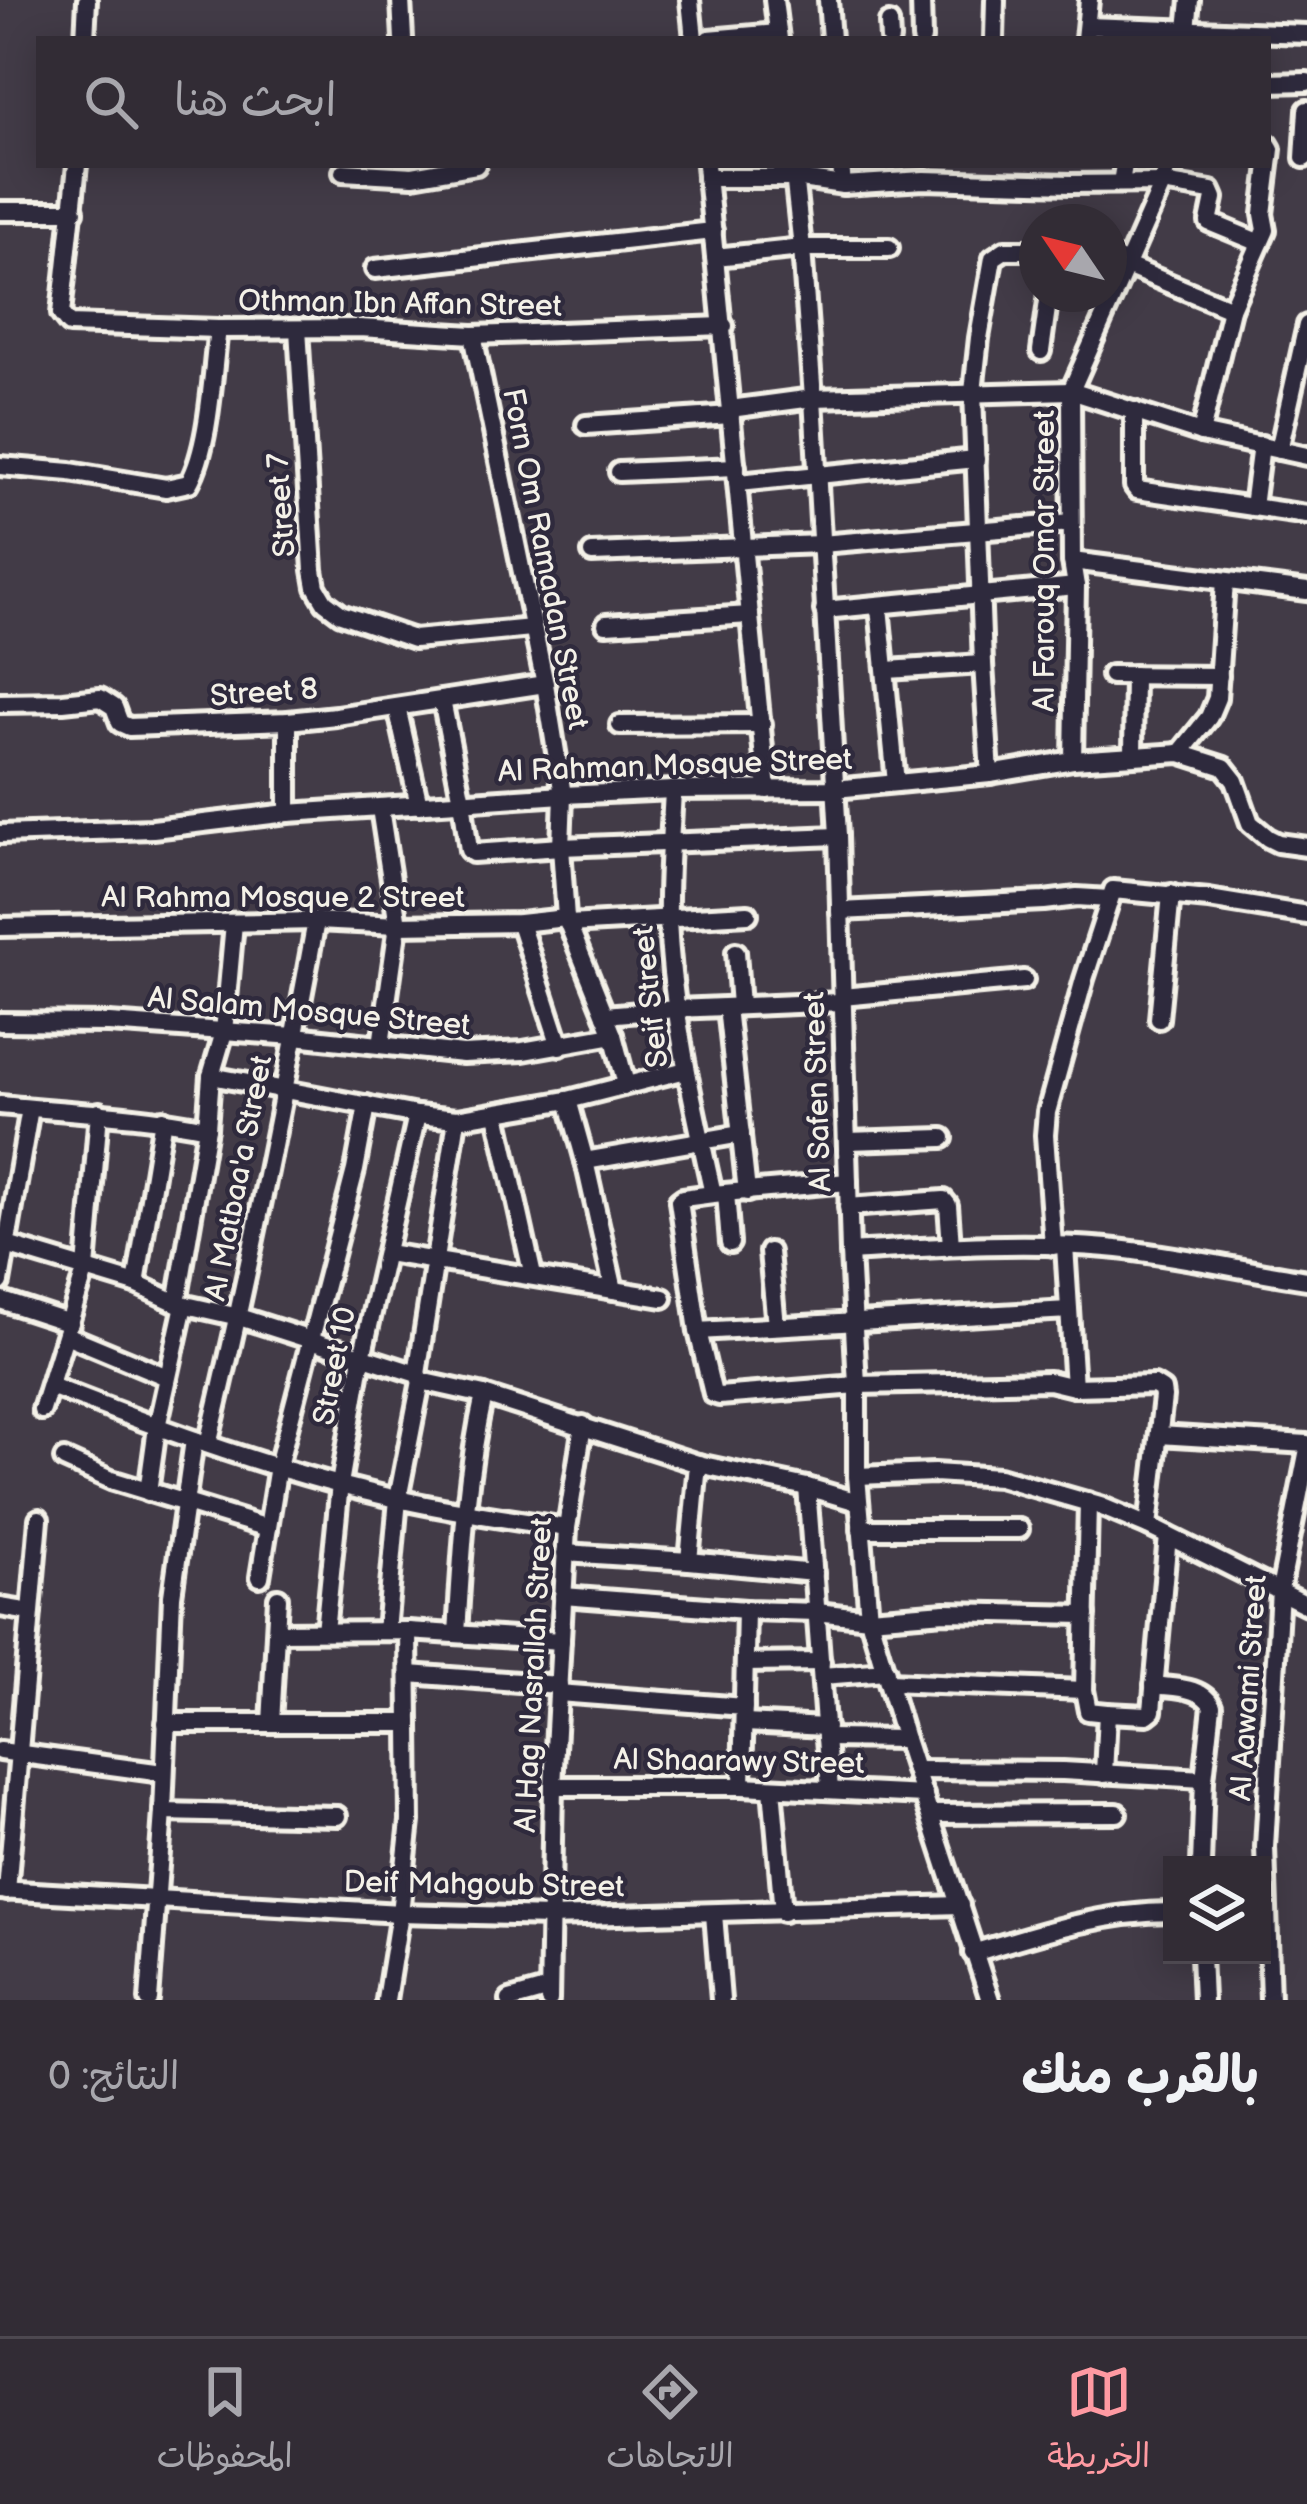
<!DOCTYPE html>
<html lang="ar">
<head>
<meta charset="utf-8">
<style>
	:root { --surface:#322c35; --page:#3d3841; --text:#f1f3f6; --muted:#a8a7ad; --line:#4d4850; --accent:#ff9aa2 }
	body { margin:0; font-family:"Balsamiq Sans","Playpen Sans Arabic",sans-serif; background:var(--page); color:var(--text); direction:rtl }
	.controls { position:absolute; right:36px; bottom:36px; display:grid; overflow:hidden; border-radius:0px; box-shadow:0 6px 30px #0003 }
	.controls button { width:108px; height:108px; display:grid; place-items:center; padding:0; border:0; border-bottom:3px solid var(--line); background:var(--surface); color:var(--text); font:60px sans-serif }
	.compass { position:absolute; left:1019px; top:204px; width:108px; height:108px; border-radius:50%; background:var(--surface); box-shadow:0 6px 30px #0003; rotate:305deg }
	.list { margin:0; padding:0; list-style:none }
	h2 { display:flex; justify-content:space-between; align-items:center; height:156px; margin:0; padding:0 48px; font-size:51px }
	h2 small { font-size:39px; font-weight:400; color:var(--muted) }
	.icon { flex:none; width:66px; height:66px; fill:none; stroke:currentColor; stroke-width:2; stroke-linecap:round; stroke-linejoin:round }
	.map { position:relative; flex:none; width:1307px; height:2000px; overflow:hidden; direction:ltr }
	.search { position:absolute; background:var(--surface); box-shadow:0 6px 30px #0003; left:36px; right:36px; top:36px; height:132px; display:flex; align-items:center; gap:30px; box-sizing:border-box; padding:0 42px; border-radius:0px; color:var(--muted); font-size:45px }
	.sheet { height:336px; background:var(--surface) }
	nav { display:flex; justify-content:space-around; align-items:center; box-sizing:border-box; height:168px; border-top:3px solid var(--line); background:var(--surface); font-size:33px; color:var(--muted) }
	nav a { display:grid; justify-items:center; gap:6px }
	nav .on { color:var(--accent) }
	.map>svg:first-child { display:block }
</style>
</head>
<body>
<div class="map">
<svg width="1307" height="2000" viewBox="0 0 1307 2000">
	<rect width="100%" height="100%" fill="#423b47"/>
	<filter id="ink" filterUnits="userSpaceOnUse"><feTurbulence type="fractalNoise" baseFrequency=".00833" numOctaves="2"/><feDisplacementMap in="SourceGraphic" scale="24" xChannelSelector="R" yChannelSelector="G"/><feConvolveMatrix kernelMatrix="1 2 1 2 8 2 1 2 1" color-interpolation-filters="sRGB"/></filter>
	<g filter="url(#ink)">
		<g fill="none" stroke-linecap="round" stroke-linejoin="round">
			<g stroke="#f4f1e8" stroke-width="26">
				<g id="minor">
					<path d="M 401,0 L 403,39"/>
					<path d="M 690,0 L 694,39"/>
					<path d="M 774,0 L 779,39"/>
					<path d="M 828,0 L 831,39"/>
					<path d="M 921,0 L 922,39"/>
					<path d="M 889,23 L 890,39"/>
					<path d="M 1087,26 L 1307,34"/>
					<path d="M 85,39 L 87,0"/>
					<path d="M 709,39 L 778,33"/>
					<path d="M 994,39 L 995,0"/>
					<path d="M 1085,39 L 1089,0"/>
					<path d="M 1186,39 L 1190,0"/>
					<path d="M 1268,83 L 1307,82"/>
					<path d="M 1304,158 L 1307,110"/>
					<path d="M 77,165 L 61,314 L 69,324 L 218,329 L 360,328 L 473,335 L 724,326"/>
					<path d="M 706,165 L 767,790"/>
					<path d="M 793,165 L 802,248 L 813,398 L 838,836 L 850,1252 L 857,1385 L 857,1476 L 869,1618 L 905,1739 L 990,2000"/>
					<path d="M 841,165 L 843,185"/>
					<path d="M 343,172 L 413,176 L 476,165"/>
					<path d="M 707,178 L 794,178 L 843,185 L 924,180 L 1071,184 L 1163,183 L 1211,191 L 1214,198 L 1209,222 L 1260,243"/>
					<path d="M 1121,183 L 1124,165"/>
					<path d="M 0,211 L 74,211"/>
					<path d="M 715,257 L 802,248 L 889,248"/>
					<path d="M 1109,257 L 1129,262"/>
					<path d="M 1127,266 L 1231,309"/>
					<path d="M 375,269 L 713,231"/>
					<path d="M 298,329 L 313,570 L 316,587 L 325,602 L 341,614 L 414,639 L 532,628"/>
					<path d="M 473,335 L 545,684 L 563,795 L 561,847 L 566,918 L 613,1035 L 626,1084"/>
					<path d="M 1041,351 L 1049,294"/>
					<path d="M 730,409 L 813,398 L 1071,391 L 1201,433 L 1307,456"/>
					<path d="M 1134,411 L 1134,486 L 1137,490 L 1307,515"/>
					<path d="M 586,425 L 731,415"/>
					<path d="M 1201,433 L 1231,309 L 1266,230 L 1263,214 L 1271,149 L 1268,144"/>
					<path d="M 1279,450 L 1307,325"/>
					<path d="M 0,466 L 70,472 L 166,488 L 189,483 C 210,446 212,373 218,329"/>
					<path d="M 619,472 L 736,467"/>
					<path d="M 739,483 L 976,459"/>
					<path d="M 1253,507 L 1261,445"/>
					<path d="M 592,553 L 821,544 L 1071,523"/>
					<path d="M 1072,561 L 1307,591"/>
					<path d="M 879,607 L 896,783"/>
					<path d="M 824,610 L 1076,586"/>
					<path d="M 606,624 L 750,615"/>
					<path d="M 887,670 L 983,664"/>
					<path d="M 1111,675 L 1219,676"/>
					<path d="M 442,700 L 462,801 L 469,850 L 473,853 L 561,847 L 838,836"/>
					<path d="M 0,703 L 63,702 L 100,698 L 114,707 L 120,723 L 129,727 L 288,721 L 336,716 L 545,684"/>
					<path d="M 397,707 L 419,805"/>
					<path d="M 620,725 L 762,724"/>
					<path d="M 1180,753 L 1209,717 L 1217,698 L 1225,581"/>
					<path d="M 1133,755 L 1134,675"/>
					<path d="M 1073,760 L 1076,586 L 1072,561 L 1071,391 L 1163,183 L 1167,165"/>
					<path d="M 990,774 L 983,664 L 973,392 L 979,338 L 993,258 L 1005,250 L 1037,250"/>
					<path d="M 673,790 C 671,833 667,877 668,920 C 672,1013 693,1104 713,1194"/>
					<path d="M 380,808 L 398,925 L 381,1045"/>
					<path d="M 288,813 L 288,721"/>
					<path d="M 0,834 L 153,829 L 288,813 L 563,795 L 673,790 L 835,789 L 990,774 L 1073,760 L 1180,753 L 1224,767 L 1235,781 L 1250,823 L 1268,838 L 1278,843 L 1307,847"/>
					<path d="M 840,911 L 1044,901 L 1077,897 L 1109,899"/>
					<path d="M 520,923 L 560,1046"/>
					<path d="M 568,924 L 748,914"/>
					<path d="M 0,927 L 316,921 L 398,925 L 520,923 L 566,918"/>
					<path d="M 736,952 L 740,1006"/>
					<path d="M 842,997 L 1024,980"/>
					<path d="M 727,1007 L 747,1192"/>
					<path d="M 605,1015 L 676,1009 L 842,1002"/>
					<path d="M 1159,1019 L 1171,894"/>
					<path d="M 0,1022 L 109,1023 L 295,1036 L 463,1054 L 523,1051 L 613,1035"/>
					<path d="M 211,1076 L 417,1115 L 457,1119 L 568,1100 L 686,1070"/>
					<path d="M 568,1100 L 585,1161 L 614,1290"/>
					<path d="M 0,1105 C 70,1112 138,1114 207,1128"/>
					<path d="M 497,1114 L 533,1276"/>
					<path d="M 847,1141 L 943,1138"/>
					<path d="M 585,1161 L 741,1134"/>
					<path d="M 848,1182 L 713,1194 L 683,1198 L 679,1201 L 698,1331 L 713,1394 L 719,1396 L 857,1385 L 1049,1381 L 1074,1387 L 1154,1385 L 1162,1390 L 1163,1397 L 1148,1526"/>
					<path d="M 726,1193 L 730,1243"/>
					<path d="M 848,1207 L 944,1200 L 948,1205 L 951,1246"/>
					<path d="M 0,1243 L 136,1284 L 177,1303 L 239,1317 L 417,1374 L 421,1381 L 484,1395 L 698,1464 L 807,1487 L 858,1502"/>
					<path d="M 1053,1246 L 1045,1135 L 1047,1112 L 1084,979 L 1113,890 L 1209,899 L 1307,915"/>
					<path d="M 1065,1246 L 1074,1387"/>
					<path d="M 769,1252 L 776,1326"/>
					<path d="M 850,1252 C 935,1247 1022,1241 1107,1248 C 1174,1254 1241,1270 1307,1280"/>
					<path d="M 387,1253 L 663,1298"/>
					<path d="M 0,1282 L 30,1108"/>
					<path d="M 136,1284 L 163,1119"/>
					<path d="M 0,1300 L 70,1323"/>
					<path d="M 177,1303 L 207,1128 L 211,1076 L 224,1032 L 234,923"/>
					<path d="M 698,1331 L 1069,1310"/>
					<path d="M 66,1335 L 167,1377"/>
					<path d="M 417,1374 L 457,1119"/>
					<path d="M 51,1386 C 165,1431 282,1474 402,1500 C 457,1512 512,1520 567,1528"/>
					<path d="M 42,1410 L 86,1268 L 99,1112"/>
					<path d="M 1159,1435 L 1307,1444"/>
					<path d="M 208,1444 C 250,1271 284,1096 316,921"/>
					<path d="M 64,1459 L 111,1480 L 268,1528"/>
					<path d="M 857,1476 L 934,1473 L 999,1477 L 1100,1506 L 1148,1526 L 1307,1605"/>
					<path d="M 807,1487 L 830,1790"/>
					<path d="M 148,1492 L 157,1427 L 184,1305"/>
					<path d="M 1088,1502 L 1084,1690 L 1088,1711 L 1107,1713"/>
					<path d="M 861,1529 L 1019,1529"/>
					<path d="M 565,1553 L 689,1561 L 814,1573"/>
					<path d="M 689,1561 L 698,1464"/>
					<path d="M 260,1577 L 278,1466 L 355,1170 L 367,1105"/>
					<path d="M 563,1596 L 746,1610 L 817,1612 L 869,1618 L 945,1612 L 1086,1615"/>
					<path d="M 0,1607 L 31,1612"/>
					<path d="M 325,1631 L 340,1484 L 362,1357 L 417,1115"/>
					<path d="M 386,1631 L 398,1499 L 421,1381"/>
					<path d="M 277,1632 L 408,1631 L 561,1641"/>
					<path d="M 457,1634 C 462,1553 466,1474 484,1395"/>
					<path d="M 745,1663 L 821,1662"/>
					<path d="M 409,1674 L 559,1685"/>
					<path d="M 822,1676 L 886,1671"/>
					<path d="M 889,1682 L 1084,1690"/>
					<path d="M 1154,1685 C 1174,1688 1202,1686 1212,1706 L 1204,1779 L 1201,1865"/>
					<path d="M 558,1693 L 744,1707"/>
					<path d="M 166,1723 L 409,1723"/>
					<path d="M 271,1723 L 278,1598"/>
					<path d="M 744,1723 L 826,1727"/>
					<path d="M 826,1738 L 905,1739"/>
					<path d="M 0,1751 L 163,1773"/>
					<path d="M 915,1770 L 1063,1771 L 1204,1779"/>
					<path d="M 1104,1774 L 1107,1713 L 1147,1715 L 1152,1711 L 1168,1536"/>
					<path d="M 553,1786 L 742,1786 L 924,1795"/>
					<path d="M 742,1786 L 746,1610"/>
					<path d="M 772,1788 L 783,1912"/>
					<path d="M 163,1812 L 337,1816"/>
					<path d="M 931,1814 L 1117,1813"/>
					<path d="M 0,1890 L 400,1913 L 550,1917 L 960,1905"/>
					<path d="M 7,1891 L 39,1519"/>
					<path d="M 714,1914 L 721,2000"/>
					<path d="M 973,1953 C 1039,1933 1103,1912 1172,1912"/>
					<path d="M 1201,1955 L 1203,2000"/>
					<path d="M 149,2000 L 163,1812 L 172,1596 L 194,1440"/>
					<path d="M 386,2000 L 400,1913 L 410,1821 L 408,1631"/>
					<path d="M 510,2000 L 549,1989"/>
					<path d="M 549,2000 L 553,1786 L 567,1528 L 583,1425"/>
					<path d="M 1270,2000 L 1265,1847 L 1280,1590 L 1307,1454"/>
				</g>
			</g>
			<use href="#minor" stroke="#2f2a3d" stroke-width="16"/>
		</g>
	</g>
	<g text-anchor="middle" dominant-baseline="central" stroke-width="9" stroke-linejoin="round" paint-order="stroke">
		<g font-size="30" fill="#f4f1e8" stroke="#2f2a3d">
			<text transform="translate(400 304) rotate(1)">Othman Ibn Affan Street</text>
			<text transform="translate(282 505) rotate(-94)">Street 7</text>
			<text transform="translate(545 559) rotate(79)">Forn Om Ramadan Street</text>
			<text transform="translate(1045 561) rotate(-90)">Al Farouq Omar Street</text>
			<text transform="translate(264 693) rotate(-4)">Street 8</text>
			<text transform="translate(675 766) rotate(-2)">Al Rahman Mosque Street</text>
			<text x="283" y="898">Al Rahma Mosque 2 Street</text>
			<text transform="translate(651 997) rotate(-96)">Seif Street</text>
			<text transform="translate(309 1012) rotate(5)">Al Salam Mosque Street</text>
			<text transform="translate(818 1092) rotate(-92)">Al Safen Street</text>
			<text transform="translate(239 1178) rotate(-79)">Al Matbaa'a Street</text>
			<text transform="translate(335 1366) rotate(-79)">Street 10</text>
			<text transform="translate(534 1675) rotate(-87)">Al Hag Nasrallah Street</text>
			<text transform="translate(1249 1688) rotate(-86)">Al Aawami Street</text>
			<text transform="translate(739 1762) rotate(1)">Al Shaarawy Street</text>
			<text transform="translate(484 1885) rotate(1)">Deif Mahgoub Street</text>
		</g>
	</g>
</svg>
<div class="controls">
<button><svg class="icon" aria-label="layers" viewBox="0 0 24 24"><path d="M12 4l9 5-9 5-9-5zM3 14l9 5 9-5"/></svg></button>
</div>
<svg class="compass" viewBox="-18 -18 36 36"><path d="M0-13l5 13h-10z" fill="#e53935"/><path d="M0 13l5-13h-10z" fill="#a8a7ad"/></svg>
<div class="search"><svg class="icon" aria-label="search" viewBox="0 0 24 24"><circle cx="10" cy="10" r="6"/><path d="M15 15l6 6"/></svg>ابحث هنا</div>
</div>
<section class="sheet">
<h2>بالقرب منك<small>النتائج: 0</small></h2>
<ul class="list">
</ul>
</section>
<nav>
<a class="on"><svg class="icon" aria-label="map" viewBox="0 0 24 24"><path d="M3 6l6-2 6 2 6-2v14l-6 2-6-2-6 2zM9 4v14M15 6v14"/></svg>الخريطة</a>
<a><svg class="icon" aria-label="directions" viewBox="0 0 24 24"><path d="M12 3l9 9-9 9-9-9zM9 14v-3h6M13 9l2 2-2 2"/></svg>الاتجاهات</a>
<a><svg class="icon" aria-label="saved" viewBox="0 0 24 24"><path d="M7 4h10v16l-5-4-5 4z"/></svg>المحفوظات</a>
</nav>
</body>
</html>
